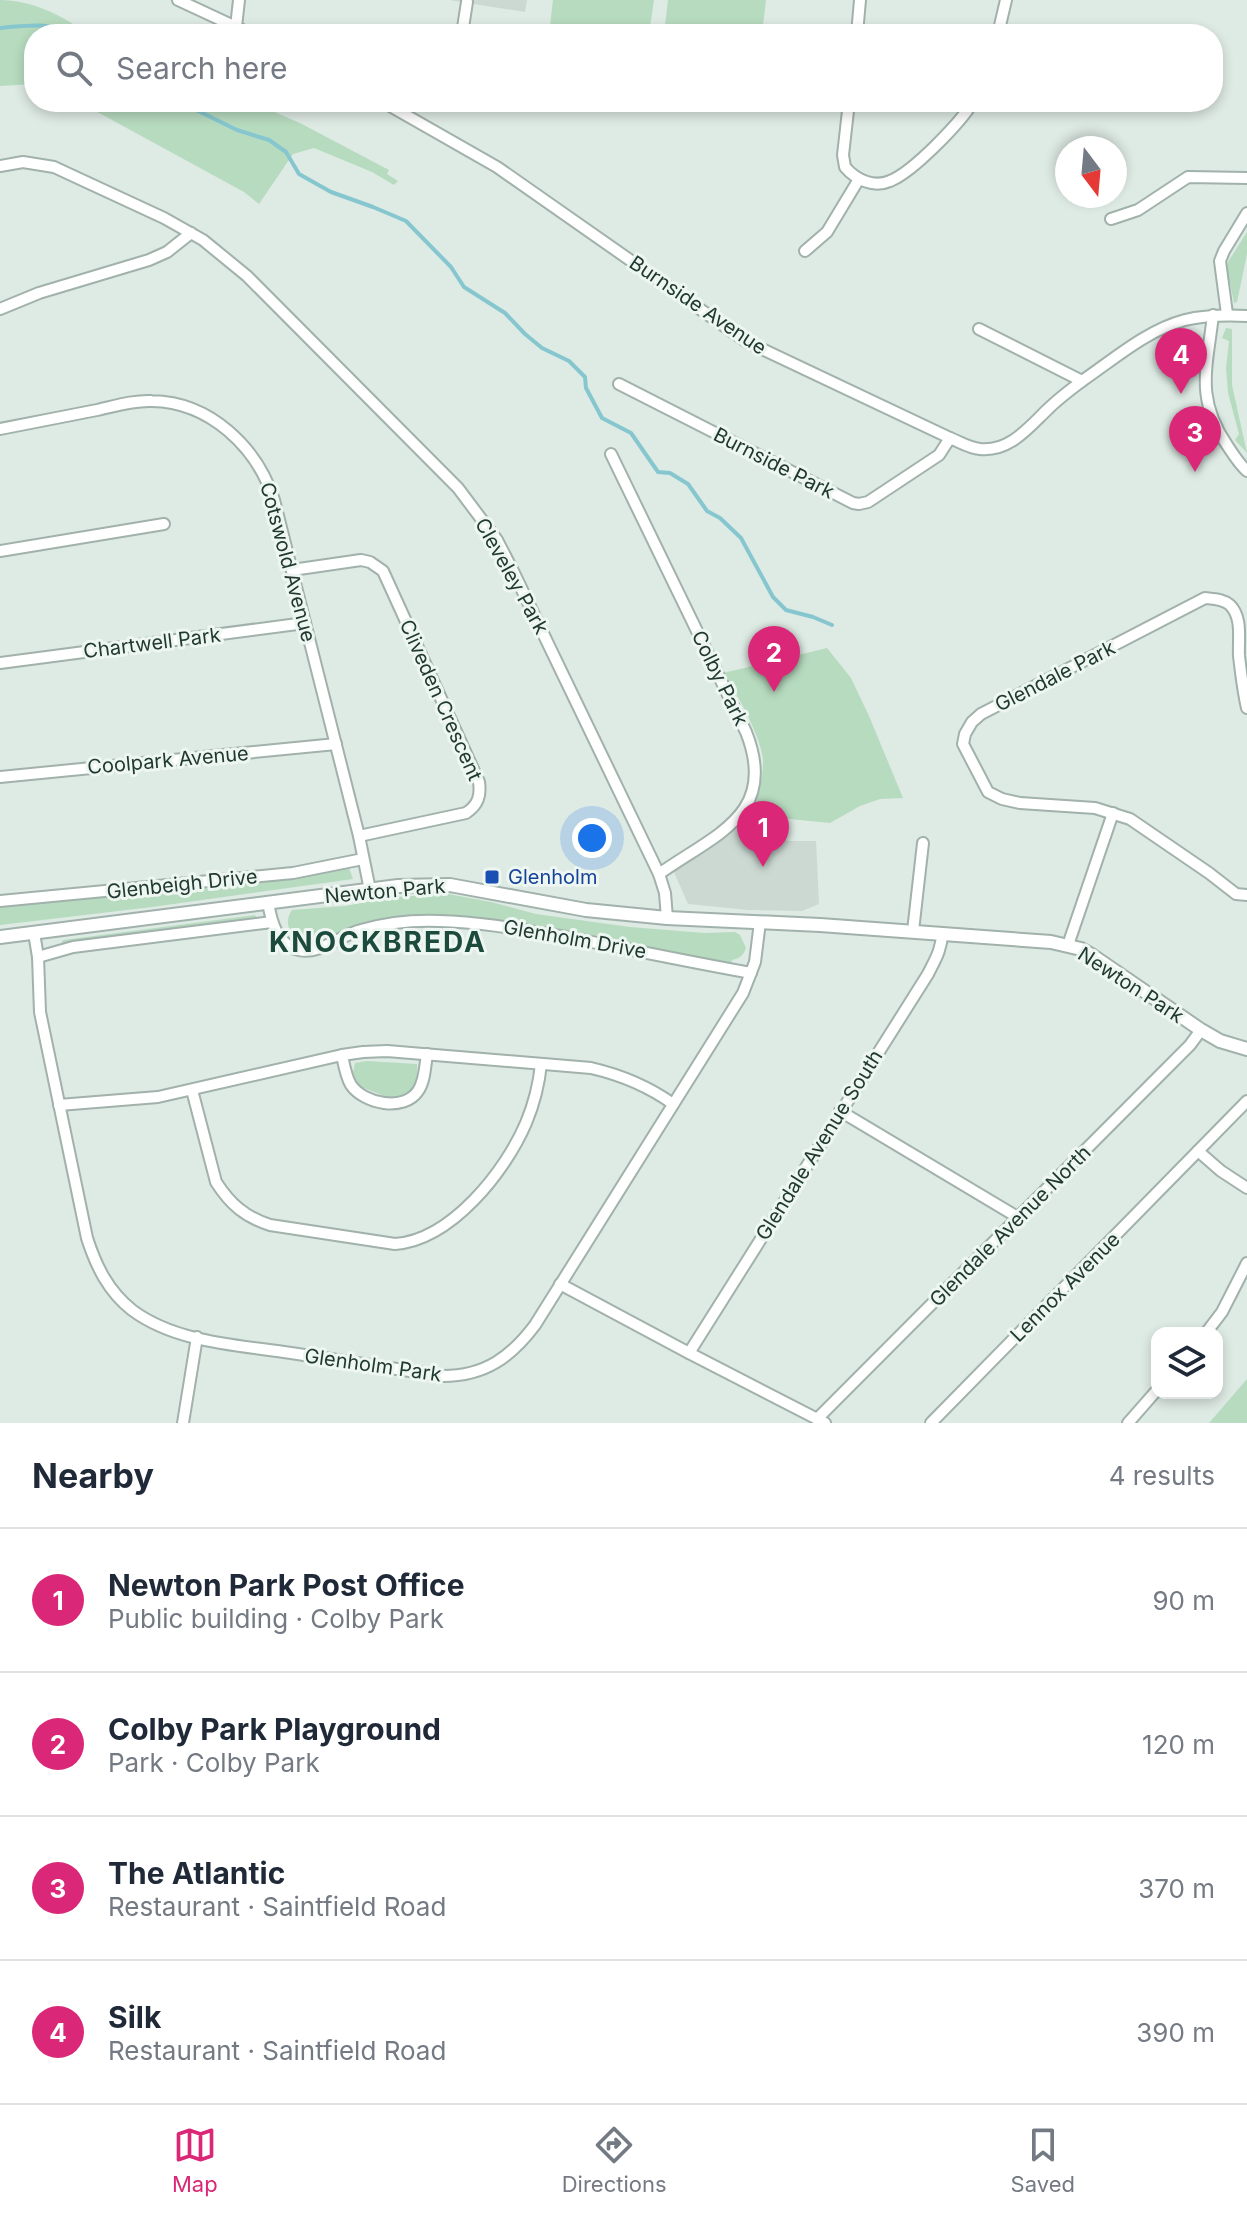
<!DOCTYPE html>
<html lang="en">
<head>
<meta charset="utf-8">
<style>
	:root { --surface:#fff; --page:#f2f2f3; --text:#1f2937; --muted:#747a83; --line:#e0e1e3; --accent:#db2777 }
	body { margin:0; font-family:Inter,sans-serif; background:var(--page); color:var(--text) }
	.controls { position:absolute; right:24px; bottom:24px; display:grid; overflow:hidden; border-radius:16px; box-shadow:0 4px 12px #0003 }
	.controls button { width:72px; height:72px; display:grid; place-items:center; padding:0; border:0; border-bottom:2px solid var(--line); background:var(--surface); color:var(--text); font:40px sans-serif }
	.compass { position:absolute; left:1055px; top:136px; width:72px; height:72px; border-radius:50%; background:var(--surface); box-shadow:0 4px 12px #0003; rotate:164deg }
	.you { position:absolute; left:592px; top:838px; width:28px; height:28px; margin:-20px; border:6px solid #fff; border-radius:50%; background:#1a73e8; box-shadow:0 0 0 12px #1a73e833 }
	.badge { display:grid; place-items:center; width:52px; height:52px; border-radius:50%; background:var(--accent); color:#fff; font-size:26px; font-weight:700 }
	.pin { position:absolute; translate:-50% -66px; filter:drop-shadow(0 2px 4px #0008) }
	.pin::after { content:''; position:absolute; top:42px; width:28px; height:24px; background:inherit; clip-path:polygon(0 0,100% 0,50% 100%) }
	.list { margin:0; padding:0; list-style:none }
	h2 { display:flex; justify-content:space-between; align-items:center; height:104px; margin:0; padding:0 32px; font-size:34px }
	h2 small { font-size:26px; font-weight:400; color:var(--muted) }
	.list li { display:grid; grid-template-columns:52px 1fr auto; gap:24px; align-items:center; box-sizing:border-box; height:144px; padding:0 32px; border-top:2px solid var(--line) }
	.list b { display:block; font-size:30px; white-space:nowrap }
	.list p { margin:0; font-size:26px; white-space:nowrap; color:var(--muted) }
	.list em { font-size:26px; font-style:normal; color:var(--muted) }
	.icon { flex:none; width:44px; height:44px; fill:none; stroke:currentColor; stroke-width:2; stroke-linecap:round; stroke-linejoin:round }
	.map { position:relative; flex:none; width:1247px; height:1423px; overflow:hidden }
	.search { position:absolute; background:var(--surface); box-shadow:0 4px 12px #0003; left:24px; right:24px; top:24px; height:88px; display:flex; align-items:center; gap:20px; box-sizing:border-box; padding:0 28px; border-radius:32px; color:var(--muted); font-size:30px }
	.sheet { height:680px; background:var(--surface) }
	nav { display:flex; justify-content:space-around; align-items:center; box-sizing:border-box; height:112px; border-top:2px solid var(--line); background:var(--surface); font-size:22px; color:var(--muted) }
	nav a { display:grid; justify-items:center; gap:4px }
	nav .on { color:var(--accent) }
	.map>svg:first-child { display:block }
</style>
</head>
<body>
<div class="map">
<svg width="1247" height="1423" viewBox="0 0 1247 1423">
	<rect width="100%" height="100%" fill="#deeae4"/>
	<g fill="#ccd9d3">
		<path d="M 449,0 L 527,0 L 525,12 Z"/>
		<path d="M 751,819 L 774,822 L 787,841 L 816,841 L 819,904 L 802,911 L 748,910 L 688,904 L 673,870 Z"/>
	</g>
	<g fill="#b7dbbf">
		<path d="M 0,0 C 31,0 63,15 87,34 L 34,34 L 34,84 L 0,86 Z"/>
		<path d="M 553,0 L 654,0 L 649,34 L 549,34 Z"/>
		<path d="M 668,0 L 766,0 L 762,34 L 664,34 Z"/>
		<path d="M 79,102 L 252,102 L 300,123 L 389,170 L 387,174 L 398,181 L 394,185 L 372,172 L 314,148 L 293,154 L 259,204 L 244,192 Z"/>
		<path d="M 1247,232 L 1247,254 L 1237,302 L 1234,303 L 1227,268 L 1228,262 Z"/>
		<path d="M 1226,328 L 1232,329 L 1232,385 L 1247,453 L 1235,440 L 1239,434 L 1228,393 L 1226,368 L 1229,341 L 1222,338 Z"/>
		<path d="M 827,648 L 851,678 L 869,716 L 903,798 L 880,799 L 860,806 L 830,823 L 750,815 C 757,797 764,778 763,759 C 761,737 736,691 723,673 Z"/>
		<path d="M 349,868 L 353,879 L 152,907 L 0,925 L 0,906 L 291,879 Z"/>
		<path d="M 448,894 L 491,902 L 536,914 L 630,927 L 705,933 L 735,932 L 740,935 L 746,948 C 743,956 740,958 732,960 L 731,963 L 532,925 L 476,917 L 444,915 L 379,920 L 306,945 L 300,943 L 301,941 C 288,934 284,921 292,910 L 345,906 L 395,897 Z"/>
		<path d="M 255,915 L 257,918 L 61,944 L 63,940 Z"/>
		<path d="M 367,1061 L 417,1064 C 418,1076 416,1083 409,1094 L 392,1099 L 359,1086 L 353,1073 L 355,1063 Z"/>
		<path d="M 1247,1379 L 1247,1423 L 1209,1423 Z"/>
	</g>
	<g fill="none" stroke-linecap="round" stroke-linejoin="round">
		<g stroke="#86c7cf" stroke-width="4">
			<path d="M 0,28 C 21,26 53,21 70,34"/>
			<path d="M 180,102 L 237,130 L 269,140 L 286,152 L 299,174 L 331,192 L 373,207 L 406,221 L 451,267 L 464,287 L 505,313 L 525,334 L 542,348 L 569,361 L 585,377 L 586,388 L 602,418 L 631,433 L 658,472 L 670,473 L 688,484 L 707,511 L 720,518 L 741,538 L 773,597 L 786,610 L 813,617 L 832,625"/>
		</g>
		<g stroke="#a1b1ab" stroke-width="14">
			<g id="minor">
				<path d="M 178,0 L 251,34"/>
				<path d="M 236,27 L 239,0"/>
				<path d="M 462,34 L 467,2"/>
				<path d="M 857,34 L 860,0"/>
				<path d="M 998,34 L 1006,0"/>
				<path d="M 383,102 L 497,167 L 747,342 L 950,438"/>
				<path d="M 849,102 L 843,155 L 845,167 C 856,180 874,188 890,181 C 913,172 960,123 973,102"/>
				<path d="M 0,166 L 23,162 L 54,167 L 164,218 L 203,240 L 247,276 L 458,488 L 497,540 L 512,569 L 659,874 L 665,893 L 667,918"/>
				<path d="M 1111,219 L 1138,210 L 1188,177 L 1247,178"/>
				<path d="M 805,251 L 827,232 L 859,179"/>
				<path d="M 0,309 L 39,293 L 149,260 L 167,252 L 191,233"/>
				<path d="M 1227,314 L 1220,261 L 1224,251 L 1247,213"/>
				<path d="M 1213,315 C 1207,368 1195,398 1227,445 C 1233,454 1239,464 1247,471"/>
				<path d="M 979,329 L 1082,381 C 1114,359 1147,330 1185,320 C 1206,315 1226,315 1247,316"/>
				<path d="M 619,384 L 853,503 L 859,504 L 868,502 L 939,455 L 950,438 C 960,442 969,448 980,449 C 1010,452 1029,427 1048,409 C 1058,399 1070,390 1082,381"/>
				<path d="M 0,429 C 32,423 65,416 97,410 C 115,406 134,400 152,401 C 210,402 257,447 274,500 L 359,836 L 370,890"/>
				<path d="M 611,454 L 746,732 C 779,815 715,834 659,874"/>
				<path d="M 0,551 L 164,524"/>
				<path d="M 292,570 L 361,560 L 370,562 L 383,571 L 479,782 C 481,796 478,805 466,813 L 359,836"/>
				<path d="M 0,663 L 305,623"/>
				<path d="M 1247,708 C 1243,691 1241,673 1239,656 C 1238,640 1243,618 1230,605 C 1223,599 1214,599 1205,598 L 981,714 L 972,722 L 965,734 L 963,744 L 988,792 L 1002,799 L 1020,803 L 1095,808 L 1130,819 L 1209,873 L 1236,894 L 1247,895"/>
				<path d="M 0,777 L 336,744"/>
				<path d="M 0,901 L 293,873 L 363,859"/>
				<path d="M 268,902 C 271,921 277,945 299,950 C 319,955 341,935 361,930 C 386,923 414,920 439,921 C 482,922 524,930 566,937 C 628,949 689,962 751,973"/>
				<path d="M 913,931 L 923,843"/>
				<path d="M 34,933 L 38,957 L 40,1012 L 87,1238 C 96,1266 108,1291 132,1310 C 176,1343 239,1345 291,1353 C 342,1361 393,1368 443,1376 C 485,1376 511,1357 535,1325 L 743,993 L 755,962 L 760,922"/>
				<path d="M 1068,945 L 1113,813"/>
				<path d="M 38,957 L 73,947 L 272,922"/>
				<path d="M 342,1055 C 344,1065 346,1077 351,1085 C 364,1104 404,1112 418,1091 C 425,1081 425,1066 427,1054"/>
				<path d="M 192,1090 L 216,1182 C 230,1204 245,1217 270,1225 L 395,1244 C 451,1240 505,1172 526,1123 C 534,1104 539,1084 541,1064"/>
				<path d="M 1247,1101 L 1198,1151 L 1221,1171 L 1247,1188"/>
				<path d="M 59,1105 L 158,1097 L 342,1055 L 363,1052 L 387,1051 L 591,1068 C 621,1075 648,1086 673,1104"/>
				<path d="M 840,1111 L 1019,1218"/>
				<path d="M 560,1284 L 689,1353 L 825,1423"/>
				<path d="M 1206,1333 L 1222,1312 L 1247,1263"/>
				<path d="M 689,1353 L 928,974 C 935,960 942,949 942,933"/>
				<path d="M 817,1419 L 1190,1045 L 1201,1030"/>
				<path d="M 183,1423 L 197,1337"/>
				<path d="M 931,1423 L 1198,1151"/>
				<path d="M 1128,1423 L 1157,1390"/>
			</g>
		</g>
		<g stroke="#a1b1ab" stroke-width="16">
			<path id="tertiary" d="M 0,937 L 398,886 L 450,885 L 586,910 L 667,918 L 820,925 L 1051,942 L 1081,949 L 1093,956 L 1201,1030 L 1220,1041 L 1247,1049"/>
		</g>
		<use href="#minor" stroke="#fff" stroke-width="10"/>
		<use href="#tertiary" stroke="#fff" stroke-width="12"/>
	</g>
	<rect fill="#1a4fb4" stroke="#eef6f2" stroke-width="3" x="484" y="869" width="16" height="16" rx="4"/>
	<g text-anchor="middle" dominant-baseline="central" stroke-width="6" stroke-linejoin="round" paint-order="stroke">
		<g font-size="20" fill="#203931" stroke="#eef6f2">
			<text transform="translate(698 305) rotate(34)">Burnside Avenue</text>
			<text transform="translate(774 463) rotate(27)">Burnside Park</text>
			<text transform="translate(288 562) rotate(75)">Cotswold Avenue</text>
			<text transform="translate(512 576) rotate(61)">Cleveley Park</text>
			<text transform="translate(152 643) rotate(-7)">Chartwell Park</text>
			<text transform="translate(1055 676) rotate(-27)">Glendale Park</text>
			<text transform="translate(720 678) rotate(64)">Colby Park</text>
			<text transform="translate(441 700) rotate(66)">Cliveden Crescent</text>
			<text transform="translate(168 760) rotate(-5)">Coolpark Avenue</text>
			<text transform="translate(182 884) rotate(-6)">Glenbeigh Drive</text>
			<text transform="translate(385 891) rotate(-5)">Newton Park</text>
			<text transform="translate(575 939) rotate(10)">Glenholm Drive</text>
			<text transform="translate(1131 985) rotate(33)">Newton Park</text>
			<text transform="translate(819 1145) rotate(-58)">Glendale Avenue South</text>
			<text transform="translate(1010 1226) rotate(-45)">Glendale Avenue North</text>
			<text transform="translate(1065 1287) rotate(-45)">Lennox Avenue</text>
			<text transform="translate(373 1365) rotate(8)">Glenholm Park</text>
		</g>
		<g font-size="20" fill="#164399" stroke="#eef6f2" text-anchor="start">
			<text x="508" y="877">Glenholm</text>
		</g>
		<g font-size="28" font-weight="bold" letter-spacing="2" fill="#1c4a3d" stroke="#eef6f2">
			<text x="378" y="942">KNOCKBREDA</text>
		</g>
	</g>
</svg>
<div class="controls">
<button><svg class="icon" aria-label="layers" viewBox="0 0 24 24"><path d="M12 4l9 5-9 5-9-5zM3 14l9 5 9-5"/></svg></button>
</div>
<svg class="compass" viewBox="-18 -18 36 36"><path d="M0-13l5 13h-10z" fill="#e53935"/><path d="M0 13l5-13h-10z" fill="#747a83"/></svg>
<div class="you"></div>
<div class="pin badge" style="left:763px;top:867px">1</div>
<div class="pin badge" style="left:774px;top:692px">2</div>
<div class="pin badge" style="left:1195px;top:472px">3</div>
<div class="pin badge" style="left:1181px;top:394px">4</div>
<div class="search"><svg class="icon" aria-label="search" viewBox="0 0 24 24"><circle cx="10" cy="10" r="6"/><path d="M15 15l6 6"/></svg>Search here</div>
</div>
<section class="sheet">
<h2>Nearby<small>4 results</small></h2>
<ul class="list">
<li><span class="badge">1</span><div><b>Newton Park Post Office</b><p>Public building · Colby Park</p></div><em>90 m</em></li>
<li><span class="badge">2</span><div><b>Colby Park Playground</b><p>Park · Colby Park</p></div><em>120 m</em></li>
<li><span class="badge">3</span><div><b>The Atlantic</b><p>Restaurant · Saintfield Road</p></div><em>370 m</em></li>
<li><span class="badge">4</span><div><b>Silk</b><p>Restaurant · Saintfield Road</p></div><em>390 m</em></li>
</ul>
</section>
<nav>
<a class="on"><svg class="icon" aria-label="map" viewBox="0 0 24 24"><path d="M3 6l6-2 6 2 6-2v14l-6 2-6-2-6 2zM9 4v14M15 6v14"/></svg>Map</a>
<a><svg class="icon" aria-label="directions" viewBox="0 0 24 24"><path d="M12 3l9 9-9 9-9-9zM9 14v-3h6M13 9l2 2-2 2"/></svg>Directions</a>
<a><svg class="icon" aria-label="saved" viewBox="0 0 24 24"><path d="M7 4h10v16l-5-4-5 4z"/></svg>Saved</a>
</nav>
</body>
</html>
